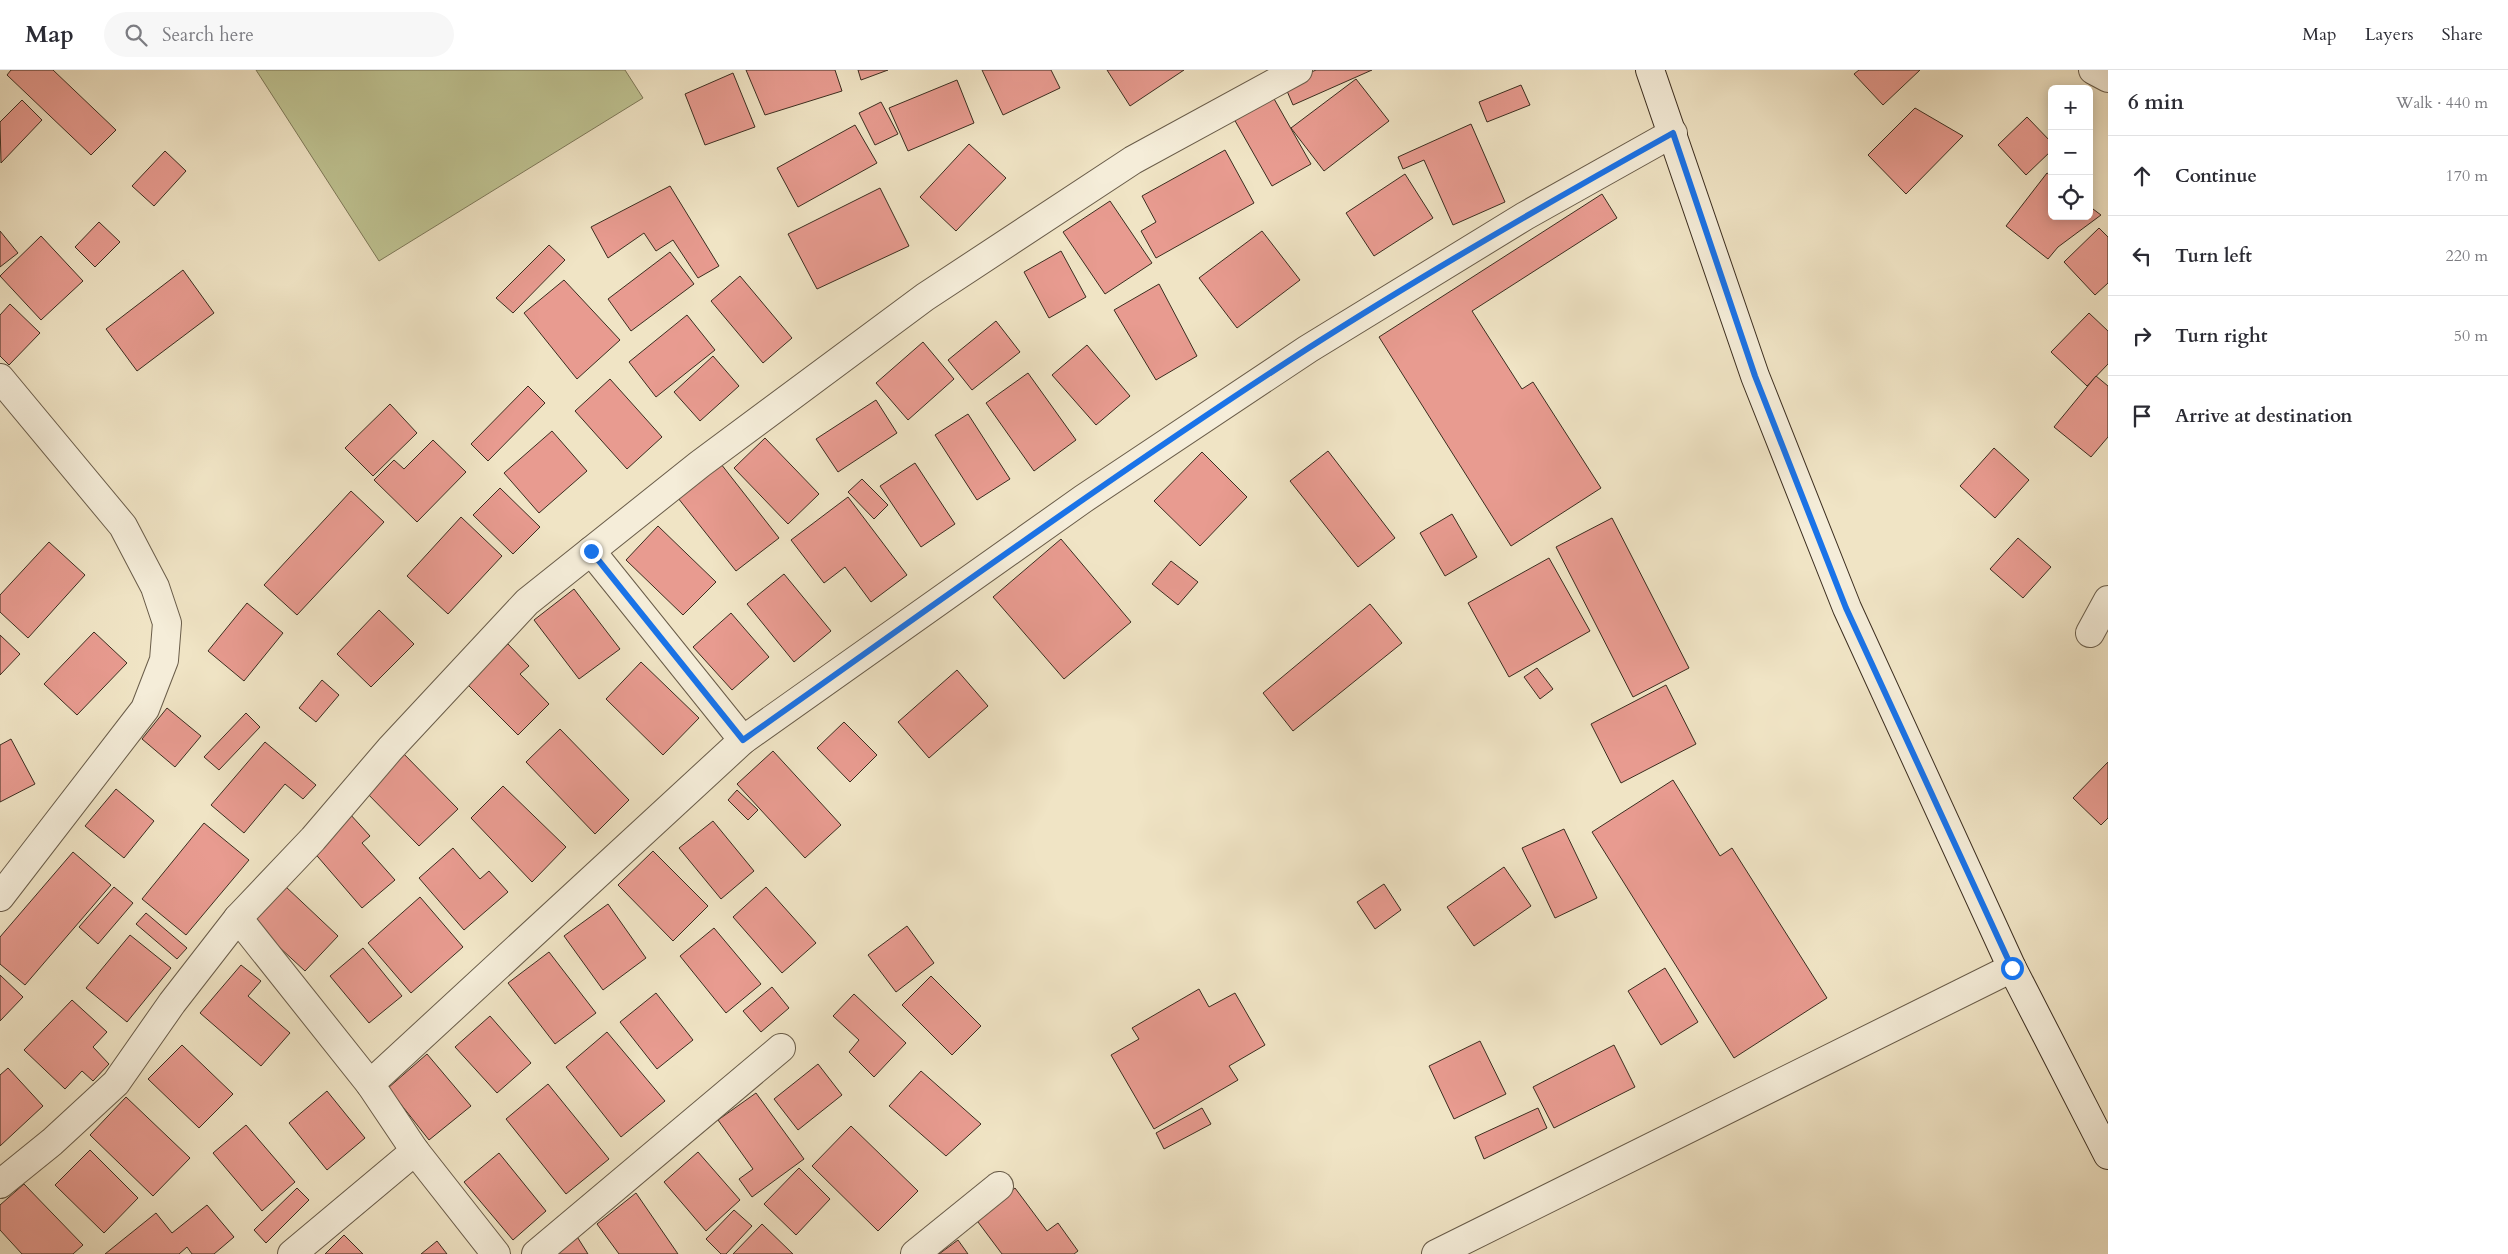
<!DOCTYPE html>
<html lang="en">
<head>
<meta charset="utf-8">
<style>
	:root { --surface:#fff; --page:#f7f7f7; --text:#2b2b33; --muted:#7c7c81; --line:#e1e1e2 }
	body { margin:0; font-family:Cardo,serif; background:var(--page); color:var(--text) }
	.controls { position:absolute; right:15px; top:15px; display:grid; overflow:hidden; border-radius:8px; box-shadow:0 2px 12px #0003 }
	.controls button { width:45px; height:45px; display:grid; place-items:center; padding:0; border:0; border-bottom:1px solid var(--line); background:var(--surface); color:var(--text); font:25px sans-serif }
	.stop { position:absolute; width:15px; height:15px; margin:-11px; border:4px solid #1a73e8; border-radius:50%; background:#fff }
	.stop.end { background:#1a73e8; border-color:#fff; box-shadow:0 1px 5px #0008 }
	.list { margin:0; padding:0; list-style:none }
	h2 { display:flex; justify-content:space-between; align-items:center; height:65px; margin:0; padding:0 20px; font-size:21px }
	h2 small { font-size:16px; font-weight:400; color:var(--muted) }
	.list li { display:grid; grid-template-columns:32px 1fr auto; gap:15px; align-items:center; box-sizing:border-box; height:80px; padding:0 20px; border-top:1px solid var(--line) }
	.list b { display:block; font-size:19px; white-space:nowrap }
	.list em { font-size:16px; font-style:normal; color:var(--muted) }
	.icon { flex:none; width:28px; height:28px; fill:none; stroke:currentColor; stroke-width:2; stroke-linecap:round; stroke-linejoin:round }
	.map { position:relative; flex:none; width:2108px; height:1184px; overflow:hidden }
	header { display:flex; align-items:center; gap:30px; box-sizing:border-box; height:70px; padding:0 25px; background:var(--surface); border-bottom:1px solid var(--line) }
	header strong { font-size:24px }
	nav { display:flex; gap:28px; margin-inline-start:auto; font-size:18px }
	.search { width:350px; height:45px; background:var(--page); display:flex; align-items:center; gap:12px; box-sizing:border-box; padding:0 18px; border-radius:28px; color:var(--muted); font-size:19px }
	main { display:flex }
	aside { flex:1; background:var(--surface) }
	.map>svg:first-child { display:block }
</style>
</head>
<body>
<header>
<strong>Map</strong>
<div class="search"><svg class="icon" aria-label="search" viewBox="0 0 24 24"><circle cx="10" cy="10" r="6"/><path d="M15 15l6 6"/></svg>Search here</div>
<nav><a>Map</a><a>Layers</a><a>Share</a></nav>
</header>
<main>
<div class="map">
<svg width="2108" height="1184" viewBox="0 0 2108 1184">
	<rect width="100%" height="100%" fill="#f0e4c5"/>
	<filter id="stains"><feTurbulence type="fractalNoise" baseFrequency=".004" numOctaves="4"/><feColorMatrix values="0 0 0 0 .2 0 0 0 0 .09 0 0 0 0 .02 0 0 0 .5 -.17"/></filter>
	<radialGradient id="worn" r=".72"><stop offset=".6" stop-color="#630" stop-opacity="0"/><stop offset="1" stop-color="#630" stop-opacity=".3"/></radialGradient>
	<path fill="#bec291" stroke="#7d7858" d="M 256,0 L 625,0 L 643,28 L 379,191 Z"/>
	<g fill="#e89b90" stroke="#3c2e20">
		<path d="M 11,0 L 53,0 L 116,60 L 91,85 L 7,5 Z"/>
		<path d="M 746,0 L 835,0 L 842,21 L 765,45 Z"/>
		<path d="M 858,0 L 888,0 L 861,10 Z"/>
		<path d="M 982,0 L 1051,0 L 1060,18 L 1003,45 Z"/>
		<path d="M 1107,0 L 1184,0 L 1130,36 Z"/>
		<path d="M 1316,0 L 1372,0 L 1293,35 L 1284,14 Z"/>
		<path d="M 1859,0 L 1920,0 L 1883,35 L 1854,4 Z"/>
		<path d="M 733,3 L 755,57 L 705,75 L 685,24 Z"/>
		<path d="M 1356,9 L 1389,51 L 1324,101 L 1291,58 Z"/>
		<path d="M 957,10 L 974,53 L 908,81 L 889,38 Z"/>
		<path d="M 1521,15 L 1530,35 L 1487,52 L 1479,32 Z"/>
		<path d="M 1273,27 L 1311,94 L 1272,116 L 1234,49 Z"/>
		<path d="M 22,30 L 42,50 L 1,93 L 0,52 Z"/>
		<path d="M 881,32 L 898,64 L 875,75 L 859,43 Z"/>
		<path d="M 1915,38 L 1963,66 L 1906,124 L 1868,85 Z"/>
		<path d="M 2027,47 L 2052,73 L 2052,80 L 2026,105 L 1998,75 Z"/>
		<path d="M 1471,54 L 1505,132 L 1453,155 L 1424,90 L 1403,99 L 1398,87 Z"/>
		<path d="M 855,55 L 877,93 L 798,137 L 777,98 Z"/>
		<path d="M 969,74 L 1006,108 L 956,161 L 920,127 Z"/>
		<path d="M 1225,80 L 1254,133 L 1156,188 L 1141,161 L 1156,152 L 1142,126 Z"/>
		<path d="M 165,81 L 186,101 L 154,136 L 132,116 Z"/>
		<path d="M 2047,103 L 2052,106 L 2052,146 L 2089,146 L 2089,136 L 2101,145 L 2058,177 L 2048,189 L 2006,156 Z"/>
		<path d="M 1405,104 L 1433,148 L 1374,186 L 1346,143 Z"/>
		<path d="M 670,116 L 719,196 L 698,208 L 673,170 L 656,181 L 644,163 L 608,188 L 591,157 Z"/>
		<path d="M 880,118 L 909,176 L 817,219 L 788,164 Z"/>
		<path d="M 1602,124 L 1617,148 L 1472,241 L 1522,319 L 1533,312 L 1601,418 L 1511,476 L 1379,267 Z"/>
		<path d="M 1110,131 L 1152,193 L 1105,224 L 1063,162 Z"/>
		<path d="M 99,152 L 120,172 L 95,197 L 75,177 Z"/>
		<path d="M 2099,158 L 2108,167 L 2108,213 L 2095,225 L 2064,192 Z"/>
		<path d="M 0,161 L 18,183 L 0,197 Z"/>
		<path d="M 1262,161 L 1300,210 L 1237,258 L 1199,208 Z"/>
		<path d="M 41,166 L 83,211 L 41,250 L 0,206 Z"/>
		<path d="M 549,175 L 565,190 L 513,243 L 496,228 Z"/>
		<path d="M 1061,181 L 1086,227 L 1049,248 L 1024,202 Z"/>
		<path d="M 670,182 L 694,214 L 631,261 L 608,229 Z"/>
		<path d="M 183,200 L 214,243 L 137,301 L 106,259 Z"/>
		<path d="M 740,206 L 792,268 L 763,293 L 711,231 Z"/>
		<path d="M 564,210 L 620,270 L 577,309 L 524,243 Z"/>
		<path d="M 1159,214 L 1197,286 L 1156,310 L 1114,240 Z"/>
		<path d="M 10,234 L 40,263 L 9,295 L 0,286 L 0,245 Z"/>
		<path d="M 2089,243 L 2108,261 L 2108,294 L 2087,316 L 2051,282 Z"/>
		<path d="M 687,245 L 715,280 L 656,327 L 629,292 Z"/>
		<path d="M 996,251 L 1020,282 L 972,320 L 948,290 Z"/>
		<path d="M 923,272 L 954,309 L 908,350 L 876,313 Z"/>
		<path d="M 1087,275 L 1130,326 L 1096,355 L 1052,305 Z"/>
		<path d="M 713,286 L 739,316 L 700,351 L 674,322 Z"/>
		<path d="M 1028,303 L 1076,370 L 1034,401 L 986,333 Z"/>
		<path d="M 2096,306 L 2108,316 L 2108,367 L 2091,387 L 2054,357 Z"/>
		<path d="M 610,309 L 662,367 L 627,399 L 575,341 Z"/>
		<path d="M 528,316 L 545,333 L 488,391 L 471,374 Z"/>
		<path d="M 876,330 L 897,363 L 838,402 L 816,369 Z"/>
		<path d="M 390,334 L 417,363 L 373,406 L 345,378 Z"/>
		<path d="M 968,344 L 1010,409 L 977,430 L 935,365 Z"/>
		<path d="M 552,361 L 587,401 L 539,443 L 504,403 Z"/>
		<path d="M 765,368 L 819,424 L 788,454 L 734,398 Z"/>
		<path d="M 433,370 L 466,402 L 417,452 L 374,410 L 394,390 L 404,399 Z"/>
		<path d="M 1994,378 L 2029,410 L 1995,448 L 1960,416 Z"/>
		<path d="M 1328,381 L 1395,468 L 1358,497 L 1290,411 Z"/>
		<path d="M 1202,382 L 1247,427 L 1200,476 L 1154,431 Z"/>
		<path d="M 915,393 L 955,454 L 921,477 L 880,416 Z"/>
		<path d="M 721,394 L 779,468 L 736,501 L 678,428 Z"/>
		<path d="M 862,409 L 888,435 L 874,449 L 848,422 Z"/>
		<path d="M 500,418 L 540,457 L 513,484 L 473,445 Z"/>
		<path d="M 351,421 L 384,452 L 297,545 L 264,515 Z"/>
		<path d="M 848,427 L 907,505 L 871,532 L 845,497 L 824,513 L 791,470 Z"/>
		<path d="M 1452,444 L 1477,487 L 1445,506 L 1420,463 Z"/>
		<path d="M 461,447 L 502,486 L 448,544 L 407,506 Z"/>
		<path d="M 1612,448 L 1689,598 L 1633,627 L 1556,477 Z"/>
		<path d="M 658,456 L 716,512 L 683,545 L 626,490 Z"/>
		<path d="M 2018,468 L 2051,497 L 2023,528 L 1990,499 Z"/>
		<path d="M 1061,469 L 1131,552 L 1064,609 L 993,527 Z"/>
		<path d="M 49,472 L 85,505 L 28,568 L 0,542 L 0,525 Z"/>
		<path d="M 1549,488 L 1590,561 L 1509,607 L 1468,533 Z"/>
		<path d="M 1171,491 L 1198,512 L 1178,535 L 1152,514 Z"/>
		<path d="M 784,504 L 831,561 L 794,592 L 747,534 Z"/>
		<path d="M 574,519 L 620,579 L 579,609 L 534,550 Z"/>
		<path d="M 247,533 L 283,563 L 244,611 L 208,581 Z"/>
		<path d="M 1370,534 L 1402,573 L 1293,661 L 1263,623 Z"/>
		<path d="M 379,540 L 414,574 L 371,617 L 337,584 Z"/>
		<path d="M 731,543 L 769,587 L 732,620 L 693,577 Z"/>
		<path d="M 94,562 L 127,593 L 77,645 L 44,614 Z"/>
		<path d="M 0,565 L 20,584 L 0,605 Z"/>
		<path d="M 508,574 L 529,596 L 520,604 L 549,634 L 518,665 L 467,614 Z"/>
		<path d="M 641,592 L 699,648 L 663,685 L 606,629 Z"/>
		<path d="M 1537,598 L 1553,619 L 1540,629 L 1524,607 Z"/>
		<path d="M 957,600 L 988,636 L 929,688 L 898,652 Z"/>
		<path d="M 322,610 L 339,625 L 316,652 L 299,638 Z"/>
		<path d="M 1666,615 L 1696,674 L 1621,713 L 1591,654 Z"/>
		<path d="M 167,638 L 201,666 L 175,697 L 142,669 Z"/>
		<path d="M 246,643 L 260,657 L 219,700 L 204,687 Z"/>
		<path d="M 844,652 L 877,685 L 850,712 L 817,678 Z"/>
		<path d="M 560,659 L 629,730 L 595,764 L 526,692 Z"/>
		<path d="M 11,669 L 35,714 L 0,732 L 0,675 Z"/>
		<path d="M 265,672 L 316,715 L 303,729 L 285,714 L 244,763 L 211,735 Z"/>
		<path d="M 398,678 L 458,739 L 419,776 L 361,717 Z"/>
		<path d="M 773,681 L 841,755 L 805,788 L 737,714 Z"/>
		<path d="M 2108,692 L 2108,748 L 2101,755 L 2073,728 Z"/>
		<path d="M 1673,710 L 1720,786 L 1732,778 L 1827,928 L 1734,988 L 1592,762 Z"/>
		<path d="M 503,716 L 566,777 L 532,812 L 471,748 Z"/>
		<path d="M 116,719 L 154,751 L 124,788 L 85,756 Z"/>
		<path d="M 737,720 L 758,740 L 748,750 L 728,730 Z"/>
		<path d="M 349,743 L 370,766 L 362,773 L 395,810 L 362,838 L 312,780 Z"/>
		<path d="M 713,751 L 754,801 L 721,829 L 679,778 Z"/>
		<path d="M 204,753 L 249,790 L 186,865 L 142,829 Z"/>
		<path d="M 1564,759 L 1597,828 L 1555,848 L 1522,778 Z"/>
		<path d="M 453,778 L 480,809 L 489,801 L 508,822 L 464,860 L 419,808 Z"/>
		<path d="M 653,781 L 708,836 L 673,871 L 618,815 Z"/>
		<path d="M 73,782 L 111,815 L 25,915 L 0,894 L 0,867 Z"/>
		<path d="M 1504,797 L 1531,836 L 1474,876 L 1447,837 Z"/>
		<path d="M 1384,814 L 1401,840 L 1375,859 L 1357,832 Z"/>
		<path d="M 285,816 L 338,866 L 305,901 L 252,852 Z"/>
		<path d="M 114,817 L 133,833 L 98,874 L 79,857 Z"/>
		<path d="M 766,817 L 816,873 L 782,903 L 733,847 Z"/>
		<path d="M 420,827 L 463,877 L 411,923 L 368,873 Z"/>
		<path d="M 608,834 L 646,888 L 603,920 L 564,866 Z"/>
		<path d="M 146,843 L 187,878 L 177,889 L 136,854 Z"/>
		<path d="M 907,856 L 934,893 L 896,922 L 868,885 Z"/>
		<path d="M 714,858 L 761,914 L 726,943 L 680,886 Z"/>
		<path d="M 130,865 L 171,898 L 127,952 L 86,918 Z"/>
		<path d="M 363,878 L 402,926 L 369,953 L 330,906 Z"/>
		<path d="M 549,882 L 596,943 L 555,974 L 508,913 Z"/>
		<path d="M 241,895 L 261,911 L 248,926 L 290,963 L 261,996 L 200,943 Z"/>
		<path d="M 1665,898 L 1698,952 L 1661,975 L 1628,921 Z"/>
		<path d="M 0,905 L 23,927 L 0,951 Z"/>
		<path d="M 931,906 L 981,956 L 952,985 L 902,935 Z"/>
		<path d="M 772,917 L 789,938 L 761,962 L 743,941 Z"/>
		<path d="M 1199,919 L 1209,937 L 1235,923 L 1265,975 L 1229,996 L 1238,1010 L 1154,1059 L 1111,985 L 1139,969 L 1132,958 Z"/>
		<path d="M 656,923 L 693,970 L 657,999 L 620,952 Z"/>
		<path d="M 854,924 L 906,973 L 874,1007 L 849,982 L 859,970 L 833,946 Z"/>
		<path d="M 72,930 L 107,962 L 93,977 L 109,994 L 93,1011 L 82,1001 L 65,1019 L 24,980 Z"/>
		<path d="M 490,946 L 531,993 L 497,1023 L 455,977 Z"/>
		<path d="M 607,962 L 665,1031 L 621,1067 L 566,997 Z"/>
		<path d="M 1480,971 L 1506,1024 L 1454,1049 L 1429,996 Z"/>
		<path d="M 182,975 L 233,1024 L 199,1058 L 148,1009 Z"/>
		<path d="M 1614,975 L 1635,1017 L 1554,1058 L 1533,1017 Z"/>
		<path d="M 427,984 L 471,1036 L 429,1070 L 388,1018 Z"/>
		<path d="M 818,994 L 842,1025 L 798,1060 L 774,1029 Z"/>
		<path d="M 8,998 L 43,1036 L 0,1076 L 0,1005 Z"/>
		<path d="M 921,1001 L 981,1054 L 946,1086 L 889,1036 Z"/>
		<path d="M 548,1014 L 609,1089 L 566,1124 L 506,1049 Z"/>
		<path d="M 327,1021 L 365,1068 L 327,1100 L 289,1053 Z"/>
		<path d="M 756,1023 L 804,1089 L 752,1127 L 739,1109 L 753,1099 L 718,1050 Z"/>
		<path d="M 126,1027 L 190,1088 L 153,1126 L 90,1065 Z"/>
		<path d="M 1202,1038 L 1211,1054 L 1164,1079 L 1156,1063 Z"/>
		<path d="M 1538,1038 L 1547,1058 L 1484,1089 L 1475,1067 Z"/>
		<path d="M 246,1055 L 295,1112 L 262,1141 L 213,1083 Z"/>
		<path d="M 851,1056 L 918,1121 L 878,1161 L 812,1096 Z"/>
		<path d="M 90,1080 L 138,1128 L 104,1163 L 55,1115 Z"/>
		<path d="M 698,1082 L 740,1130 L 706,1161 L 664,1112 Z"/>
		<path d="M 499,1083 L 546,1141 L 513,1170 L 464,1112 Z"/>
		<path d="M 799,1098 L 830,1129 L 796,1165 L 764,1134 Z"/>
		<path d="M 24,1114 L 83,1175 L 73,1184 L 22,1184 L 0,1160 L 0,1135 Z"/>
		<path d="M 297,1118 L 309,1130 L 266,1173 L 254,1160 Z"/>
		<path d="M 1015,1118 L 1047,1161 L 1058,1153 L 1078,1181 L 1074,1184 L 1002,1184 L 975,1148 Z"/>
		<path d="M 636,1123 L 678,1184 L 619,1184 L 597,1154 Z"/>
		<path d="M 207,1135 L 234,1167 L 214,1184 L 192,1184 L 187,1177 L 179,1184 L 105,1184 L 156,1143 L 172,1163 Z"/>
		<path d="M 734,1140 L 752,1156 L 726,1184 L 721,1184 L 706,1169 Z"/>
		<path d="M 762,1154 L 793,1184 L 733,1184 Z"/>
		<path d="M 344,1165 L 363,1184 L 325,1184 Z"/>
		<path d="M 576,1165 L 588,1184 L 549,1184 Z"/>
		<path d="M 958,1170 L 968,1184 L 939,1184 Z"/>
		<path d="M 437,1171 L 447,1184 L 421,1184 Z"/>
	</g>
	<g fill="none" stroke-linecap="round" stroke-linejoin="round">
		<g stroke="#695c49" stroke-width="30">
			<g id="street">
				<path d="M 2093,0 L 2108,8"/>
				<path d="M 0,308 L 123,456 L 155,517 L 167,553 L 164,590 L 145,639 L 0,827"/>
				<path d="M 591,481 L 743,670"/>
				<path d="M 2090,563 L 2108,530"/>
				<path d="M 238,848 L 370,1014 L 415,1081 L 496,1184"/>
				<path d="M 370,1014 L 743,670 L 1083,429 L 1308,279 L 1525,146 L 1673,63"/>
				<path d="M 0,1114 L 52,1072 L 116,1013 L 172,933 L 238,848 L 313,769 L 390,679 L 527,532 L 700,394 L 925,227 L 1133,90 L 1298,0"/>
				<path d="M 292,1184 L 415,1081"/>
				<path d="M 536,1184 L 781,978"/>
				<path d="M 915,1184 L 999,1116"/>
				<path d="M 1436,1184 L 2012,898"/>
			</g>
		</g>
		<g stroke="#3c2e20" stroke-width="30">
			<path id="secondary" d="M 1650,0 L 1755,306 L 1847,538 L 2012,898 L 2108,1085"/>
		</g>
		<use href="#street" stroke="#f5edd9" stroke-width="28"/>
		<use href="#secondary" stroke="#f5edd9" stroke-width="28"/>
	</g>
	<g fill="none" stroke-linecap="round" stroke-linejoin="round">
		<path stroke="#1a73e8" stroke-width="6" d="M 591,481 L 743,670 C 930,538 1115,403 1307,279 C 1427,202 1549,132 1673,63 L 1755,306 L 1846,538 L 2012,898"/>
	</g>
	<rect width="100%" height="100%" filter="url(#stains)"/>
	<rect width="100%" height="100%" fill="url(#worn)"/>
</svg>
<div class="controls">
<button>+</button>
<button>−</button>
<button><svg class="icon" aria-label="locate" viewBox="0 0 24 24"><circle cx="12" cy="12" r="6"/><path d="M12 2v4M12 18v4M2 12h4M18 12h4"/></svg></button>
</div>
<div class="stop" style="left:2012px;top:898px"></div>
<div class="stop end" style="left:591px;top:481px"></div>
</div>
<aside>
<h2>6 min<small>Walk · 440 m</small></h2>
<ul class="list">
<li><svg class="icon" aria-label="ahead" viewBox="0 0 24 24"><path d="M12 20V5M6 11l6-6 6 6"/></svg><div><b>Continue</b></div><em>170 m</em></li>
<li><svg class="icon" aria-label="left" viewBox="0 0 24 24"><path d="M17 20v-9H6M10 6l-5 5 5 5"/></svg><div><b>Turn left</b></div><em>220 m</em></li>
<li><svg class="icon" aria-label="right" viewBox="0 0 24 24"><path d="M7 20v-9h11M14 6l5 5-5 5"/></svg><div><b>Turn right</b></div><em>50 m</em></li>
<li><svg class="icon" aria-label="arrive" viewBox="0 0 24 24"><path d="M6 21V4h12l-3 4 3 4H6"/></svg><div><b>Arrive at destination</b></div></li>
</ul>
</aside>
</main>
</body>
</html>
